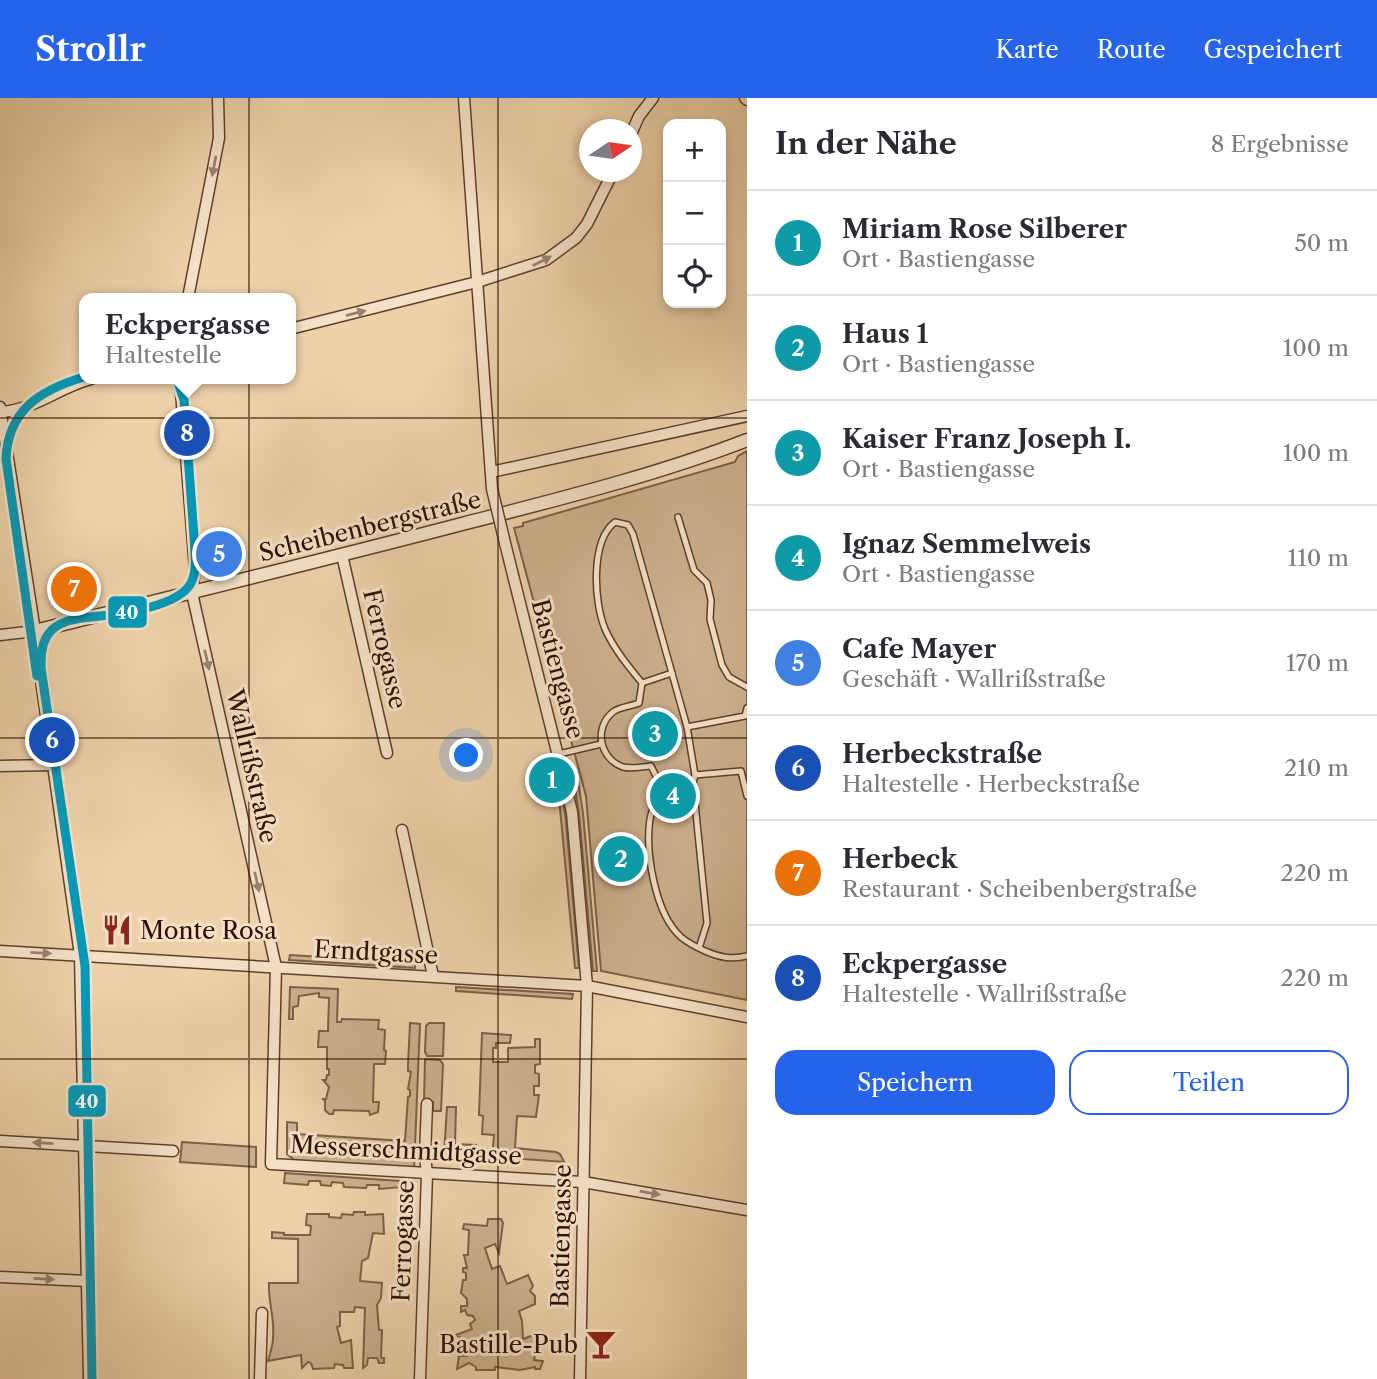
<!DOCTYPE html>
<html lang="de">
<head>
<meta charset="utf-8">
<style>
	:root { --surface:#fff; --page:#f7f7f7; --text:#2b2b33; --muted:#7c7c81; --line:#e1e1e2; --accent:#2563eb }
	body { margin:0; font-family:"Libre Caslon Text",serif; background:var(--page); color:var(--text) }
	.controls { position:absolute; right:21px; top:21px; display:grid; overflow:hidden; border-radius:14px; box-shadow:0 4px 10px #0003 }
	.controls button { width:63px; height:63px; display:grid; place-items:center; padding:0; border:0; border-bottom:2px solid var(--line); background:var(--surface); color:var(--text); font:35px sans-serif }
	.compass { position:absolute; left:579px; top:21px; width:63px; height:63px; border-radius:50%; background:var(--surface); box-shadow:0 4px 10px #0003; rotate:77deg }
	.you { position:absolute; left:467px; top:658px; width:24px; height:24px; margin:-18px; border:5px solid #fff; border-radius:50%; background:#1a73e8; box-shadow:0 0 0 10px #1a73e833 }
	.badge { display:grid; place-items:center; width:46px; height:46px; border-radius:50%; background:var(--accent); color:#fff; font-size:23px; font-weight:700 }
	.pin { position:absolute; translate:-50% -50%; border:4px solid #fff; box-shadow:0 2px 7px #0006 }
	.popup { position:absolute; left:79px; top:195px; width:217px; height:91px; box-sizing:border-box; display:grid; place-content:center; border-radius:14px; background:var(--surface); filter:drop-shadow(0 2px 5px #0005); font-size:23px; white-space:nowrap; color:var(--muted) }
	.popup b { font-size:26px; color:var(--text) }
	.popup::after { content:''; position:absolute; left:50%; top:100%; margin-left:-14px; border:14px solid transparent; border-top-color:var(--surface) }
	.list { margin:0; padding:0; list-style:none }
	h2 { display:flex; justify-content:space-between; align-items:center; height:91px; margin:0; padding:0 28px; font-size:30px }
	h2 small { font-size:23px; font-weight:400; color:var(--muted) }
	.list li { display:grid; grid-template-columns:46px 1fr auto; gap:21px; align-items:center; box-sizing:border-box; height:105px; padding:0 28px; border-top:2px solid var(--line) }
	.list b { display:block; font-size:26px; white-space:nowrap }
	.list p { margin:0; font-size:23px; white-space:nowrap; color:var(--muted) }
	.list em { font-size:23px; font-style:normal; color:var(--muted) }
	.actions { display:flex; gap:14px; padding:21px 28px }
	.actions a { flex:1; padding:16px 0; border:2px solid var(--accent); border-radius:21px; text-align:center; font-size:24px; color:var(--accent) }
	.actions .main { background:var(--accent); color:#fff }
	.icon { flex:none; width:38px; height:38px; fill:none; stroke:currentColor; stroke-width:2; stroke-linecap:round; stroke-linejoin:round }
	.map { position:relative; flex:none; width:747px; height:1281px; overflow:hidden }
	header { display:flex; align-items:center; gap:42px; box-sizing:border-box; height:98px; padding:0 35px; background:var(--accent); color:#fff }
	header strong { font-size:33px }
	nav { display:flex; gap:38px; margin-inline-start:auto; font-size:24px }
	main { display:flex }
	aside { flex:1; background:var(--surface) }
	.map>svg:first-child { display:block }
</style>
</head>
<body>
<header>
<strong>Strollr</strong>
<nav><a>Karte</a><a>Route</a><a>Gespeichert</a></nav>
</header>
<main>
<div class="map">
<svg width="747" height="1281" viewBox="0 0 747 1281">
	<rect width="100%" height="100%" fill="#eed1a9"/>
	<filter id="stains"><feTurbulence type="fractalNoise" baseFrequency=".00286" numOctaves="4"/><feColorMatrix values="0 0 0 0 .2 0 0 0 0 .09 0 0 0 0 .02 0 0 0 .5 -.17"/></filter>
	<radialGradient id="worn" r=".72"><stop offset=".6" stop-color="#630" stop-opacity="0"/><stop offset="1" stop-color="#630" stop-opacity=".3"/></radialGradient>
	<g fill="#cdb08d" stroke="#7c6048" stroke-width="2">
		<path d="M 747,353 L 747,902 L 601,873 L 586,698 L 514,430 L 523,428 L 523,425 L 735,364 L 738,358 Z"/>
		<path d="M 578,683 L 583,715 L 597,873 L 593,873 L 579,716 L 574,684 Z"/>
		<path d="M 559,700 L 563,700 L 566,724 L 579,870 L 575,870 Z"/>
		<path d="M 290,857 L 415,865 L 415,870 L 289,862 Z"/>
		<path d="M 290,889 L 338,891 L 337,924 L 341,924 L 342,921 L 379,922 L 378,931 L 385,932 L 384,952 L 386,953 L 385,966 L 374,966 L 373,1004 L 379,1004 L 378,1014 L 370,1017 L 369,1013 L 334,1012 L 333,1016 L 329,1016 L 325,1012 L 325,1002 L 322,1001 L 326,1001 L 329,989 L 323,982 L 326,982 L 327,977 L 329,977 L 329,971 L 327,971 L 327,949 L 318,949 L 319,933 L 328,933 L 329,900 L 319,899 L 319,895 L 299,898 L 298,908 L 293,909 L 293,921 L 289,921 Z"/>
		<path d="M 456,889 L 573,896 L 572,901 L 456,893 Z"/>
		<path d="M 410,925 L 420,926 L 414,1072 L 294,1062 L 287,1056 L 287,1024 L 297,1025 L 297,1036 L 405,1043 L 408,999 L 410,998 L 410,992 L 408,991 L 411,974 L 408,973 L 408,967 Z"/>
		<path d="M 429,925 L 444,925 L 443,958 L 427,958 L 425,954 L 426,928 Z"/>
		<path d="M 482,935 L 511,937 L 510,945 L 496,945 L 496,950 L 493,950 L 493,964 L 508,964 L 508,950 L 535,949 L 535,941 L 540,941 L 540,966 L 535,967 L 535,975 L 539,976 L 539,988 L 534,988 L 534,997 L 539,997 L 536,1019 L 517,1018 L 515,1050 L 556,1054 L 560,1056 L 564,1064 L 492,1059 L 494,1037 L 482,1036 L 483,1018 L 479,1017 Z"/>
		<path d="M 425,961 L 440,962 L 443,966 L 441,1013 L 433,1013 L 433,1004 L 424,1004 Z"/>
		<path d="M 447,1009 L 456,1009 L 455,1046 L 476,1047 L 476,1058 L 444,1056 Z"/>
		<path d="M 182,1044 L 256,1049 L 256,1069 L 180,1064 Z"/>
		<path d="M 285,1075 L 414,1084 L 413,1093 L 402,1093 L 402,1089 L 379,1091 L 379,1087 L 367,1087 L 366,1090 L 344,1089 L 343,1085 L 332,1084 L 331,1088 L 321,1087 L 320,1083 L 309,1083 L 308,1087 L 284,1085 Z"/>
		<path d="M 354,1114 L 365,1114 L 365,1117 L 383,1116 L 384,1136 L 373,1135 L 368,1160 L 362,1163 L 360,1183 L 382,1185 L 381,1200 L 377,1207 L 379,1232 L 382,1232 L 381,1260 L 384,1260 L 384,1265 L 379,1265 L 377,1260 L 368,1260 L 367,1267 L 363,1270 L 365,1210 L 355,1209 L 354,1214 L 340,1214 L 340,1228 L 337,1229 L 341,1245 L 351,1242 L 353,1270 L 344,1270 L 343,1267 L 335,1266 L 334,1270 L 313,1271 L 311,1265 L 308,1264 L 302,1270 L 301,1257 L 268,1263 C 270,1255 273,1248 273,1240 C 275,1221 268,1204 269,1185 L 298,1185 L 298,1141 L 272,1140 L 272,1134 L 284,1135 L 284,1137 L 310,1137 L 311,1128 L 306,1127 L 307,1116 L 329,1116 L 329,1119 L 341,1120 L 342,1116 L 353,1117 Z"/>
		<path d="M 488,1121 L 501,1121 L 503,1125 L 499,1155 L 495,1146 L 485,1150 L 492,1171 L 500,1168 L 507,1186 L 528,1177 L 533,1188 L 530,1193 L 535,1198 L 535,1206 L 519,1213 L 522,1223 L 523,1241 L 539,1235 L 534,1262 L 543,1263 L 540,1271 L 535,1271 L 535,1269 L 520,1272 L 495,1269 L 495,1272 L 476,1272 L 476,1269 L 469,1265 L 457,1271 L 459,1258 L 467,1258 L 467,1251 L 459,1251 L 460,1239 L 456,1237 L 472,1231 L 470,1226 L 475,1222 L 473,1218 L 467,1217 L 465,1212 L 461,1214 L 461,1208 L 467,1208 L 467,1201 L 461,1195 L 463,1182 L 466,1182 L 466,1175 L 463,1174 L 463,1170 L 467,1170 L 464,1157 L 468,1157 L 469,1132 L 463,1131 L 464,1126 L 487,1128 Z"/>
	</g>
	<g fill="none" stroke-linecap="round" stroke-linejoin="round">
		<g stroke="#5c402c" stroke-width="8">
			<g id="service">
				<path d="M 678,419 L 694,472 L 707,485 L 711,502 L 710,521 L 722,567 L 729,579 L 747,589"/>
				<path d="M 642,585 L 672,575"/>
				<path d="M 687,629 L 745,618 L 747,610"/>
				<path d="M 559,656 L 601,646"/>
				<path d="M 695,677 L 741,673 L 747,698"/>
				<path d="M 662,690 L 693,685"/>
				<path d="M 699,850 L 707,825 L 693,685 L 695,677 L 687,629 L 633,436 L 628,427 L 615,424 C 590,443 594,505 605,531 C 614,551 628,568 642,585 L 639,605 C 632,608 619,609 613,614 C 593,630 600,661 623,669 C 631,671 643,669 651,668 L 662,690 C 658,700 652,710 650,721 C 645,754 655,816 681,839 C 688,845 696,849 705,853 C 719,859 731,862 747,858"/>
			</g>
		</g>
		<g stroke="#5c402c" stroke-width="13">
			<g id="minor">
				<path d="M 464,0 L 492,391"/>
				<path d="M 745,0 L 747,2"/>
				<path d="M 632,34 L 639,18 L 653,0"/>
				<path d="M 188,200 L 219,40 L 218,0"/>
				<path d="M 290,231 L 477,184 L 546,162 L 576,140 L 587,126 L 613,74"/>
				<path d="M 180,281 L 195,471 L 192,495 L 276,869 L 271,1066 L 583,1084 L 747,1112"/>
				<path d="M 0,309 L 35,533 L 0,537"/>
				<path d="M 1,314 C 34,312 60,289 91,281"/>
				<path d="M 491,374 L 747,318"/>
				<path d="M 505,445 L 572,714 L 587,888 L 580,1281"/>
				<path d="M 342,457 L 387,655"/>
				<path d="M 0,668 L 53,667"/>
				<path d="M 402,732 L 433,878"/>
				<path d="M 0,853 L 587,888 L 747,919"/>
				<path d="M 0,1043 L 173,1053"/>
				<path d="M 0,1179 L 88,1183"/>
				<path d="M 260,1281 L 262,1215"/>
				<path d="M 420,1281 L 427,1076 L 425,1058 L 427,1006"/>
			</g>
		</g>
		<g stroke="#5c402c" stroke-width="15">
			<path id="tertiary" d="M 90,1281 L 81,857 L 35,533 C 177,498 320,463 462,426 C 555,402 657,377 747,342"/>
		</g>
		<use href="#service" stroke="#f4e1c7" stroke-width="5"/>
		<use href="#minor" stroke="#f4e1c7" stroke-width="10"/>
		<use href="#tertiary" stroke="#f4e1c7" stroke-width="12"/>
		<g stroke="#5c402c" stroke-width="13" stroke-linecap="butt">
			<path id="minor-bridge" d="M 492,391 L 505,445"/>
		</g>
		<use href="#minor-bridge" stroke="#f4e1c7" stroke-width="10"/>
		<g stroke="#f4e1c7" stroke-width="14">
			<g id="tram-1">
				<path d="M 37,578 L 6,361 C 8,312 40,292 84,279"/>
				<path d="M 92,1281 L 85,868 L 41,570 C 41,559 41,548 47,538 C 58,520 83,520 101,518 C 125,515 179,508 191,485 C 196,475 196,463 195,453 L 184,302 L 177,281"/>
			</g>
		</g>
		<use href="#tram-1" stroke="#049aba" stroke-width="9"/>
	</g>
	<defs><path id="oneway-solid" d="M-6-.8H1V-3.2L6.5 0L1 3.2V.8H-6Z" transform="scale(1.75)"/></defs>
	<g fill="#9a836e">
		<use href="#oneway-solid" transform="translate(214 68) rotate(101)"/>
		<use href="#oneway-solid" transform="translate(542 163) rotate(-27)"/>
		<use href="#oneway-solid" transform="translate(356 215) rotate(-14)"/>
		<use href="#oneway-solid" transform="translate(207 562) rotate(77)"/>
		<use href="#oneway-solid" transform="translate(257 784) rotate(77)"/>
		<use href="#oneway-solid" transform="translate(41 855) rotate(3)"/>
		<use href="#oneway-solid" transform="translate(43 1045) rotate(-177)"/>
		<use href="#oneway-solid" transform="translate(650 1095) rotate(10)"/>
		<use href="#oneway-solid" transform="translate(44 1181) rotate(3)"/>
	</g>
	<path fill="none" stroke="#2c1002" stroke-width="2" stroke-opacity="0.55" d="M 249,0 L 249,1281M 498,0 L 498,1281M 0,320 L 747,320M 0,640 L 747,640M 0,961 L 747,961"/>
	<defs>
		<g id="restaurant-bare" transform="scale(2.415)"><path d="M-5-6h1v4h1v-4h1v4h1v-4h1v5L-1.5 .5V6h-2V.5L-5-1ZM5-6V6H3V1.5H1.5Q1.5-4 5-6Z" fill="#8f2418" stroke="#f4e1c7" stroke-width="2.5" paint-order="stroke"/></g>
		<g id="bar-bare" transform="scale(2.415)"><path d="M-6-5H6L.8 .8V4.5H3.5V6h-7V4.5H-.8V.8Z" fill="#8f2418" stroke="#f4e1c7" stroke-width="2.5" paint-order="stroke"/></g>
	</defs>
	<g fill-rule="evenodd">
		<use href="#restaurant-bare" x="117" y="832"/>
		<use href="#bar-bare" x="601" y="1246"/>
	</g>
	<g text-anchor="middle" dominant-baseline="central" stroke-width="6" stroke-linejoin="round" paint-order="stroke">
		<g font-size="24" fill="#2c1002" stroke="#f4e1c7">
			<text transform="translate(370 428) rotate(-14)">Scheibenbergstraße</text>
			<text transform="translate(385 551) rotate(77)">Ferrogasse</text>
			<text transform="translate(558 571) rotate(75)">Bastiengasse</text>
			<text transform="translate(252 668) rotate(77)">Wallrißstraße</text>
			<text transform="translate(376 854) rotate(3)">Erndtgasse</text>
			<text transform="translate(406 1052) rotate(3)">Messerschmidtgasse</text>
			<text transform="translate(561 1138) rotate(-89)">Bastiengasse</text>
			<text transform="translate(403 1143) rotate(-88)">Ferrogasse</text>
		</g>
		<g font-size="24" fill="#2c1002" stroke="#f4e1c7" text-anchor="start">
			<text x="140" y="832">Monte Rosa</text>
			<text x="578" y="1246" text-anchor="end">Bastille-Pub</text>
		</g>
	</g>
	<g stroke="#f4e1c7" stroke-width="2.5">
		<rect x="107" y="497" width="41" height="34" rx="7" fill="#049aba"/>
		<rect x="67" y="986" width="40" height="34" rx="7" fill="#049aba"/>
	</g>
	<g font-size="19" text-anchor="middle" font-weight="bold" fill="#fff">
		<text x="127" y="521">40</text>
		<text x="87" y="1010">40</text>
	</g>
	<rect width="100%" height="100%" filter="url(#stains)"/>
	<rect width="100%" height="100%" fill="url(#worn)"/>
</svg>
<div class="controls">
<button>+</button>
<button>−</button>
<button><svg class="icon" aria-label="locate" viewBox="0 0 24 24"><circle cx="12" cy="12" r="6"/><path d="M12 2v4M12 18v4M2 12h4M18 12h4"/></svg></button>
</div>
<svg class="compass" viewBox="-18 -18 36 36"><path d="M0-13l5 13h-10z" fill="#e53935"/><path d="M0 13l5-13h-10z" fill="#7c7c81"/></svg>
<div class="you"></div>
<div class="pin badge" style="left:552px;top:682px;background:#0f9aa8">1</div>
<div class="pin badge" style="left:621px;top:761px;background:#0f9aa8">2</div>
<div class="pin badge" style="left:655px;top:636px;background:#0f9aa8">3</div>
<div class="pin badge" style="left:673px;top:698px;background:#0f9aa8">4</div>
<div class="pin badge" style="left:219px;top:456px;background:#3f7fe0">5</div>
<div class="pin badge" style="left:52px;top:642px;background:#1a4fb4">6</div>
<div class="pin badge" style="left:74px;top:491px;background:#e8710a">7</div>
<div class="pin badge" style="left:187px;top:335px;background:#1a4fb4">8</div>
<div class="popup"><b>Eckpergasse</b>Haltestelle</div>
</div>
<aside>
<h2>In der Nähe<small>8 Ergebnisse</small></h2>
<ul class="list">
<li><span class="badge" style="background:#0f9aa8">1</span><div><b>Miriam Rose Silberer</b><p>Ort · Bastiengasse</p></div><em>50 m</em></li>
<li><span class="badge" style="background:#0f9aa8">2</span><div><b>Haus 1</b><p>Ort · Bastiengasse</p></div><em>100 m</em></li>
<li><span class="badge" style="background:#0f9aa8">3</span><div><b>Kaiser Franz Joseph I.</b><p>Ort · Bastiengasse</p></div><em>100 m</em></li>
<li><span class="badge" style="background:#0f9aa8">4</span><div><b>Ignaz Semmelweis</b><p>Ort · Bastiengasse</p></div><em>110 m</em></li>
<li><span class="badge" style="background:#3f7fe0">5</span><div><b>Cafe Mayer</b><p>Geschäft · Wallrißstraße</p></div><em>170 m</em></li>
<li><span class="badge" style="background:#1a4fb4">6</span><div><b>Herbeckstraße</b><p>Haltestelle · Herbeckstraße</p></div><em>210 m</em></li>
<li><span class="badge" style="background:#e8710a">7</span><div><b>Herbeck</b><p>Restaurant · Scheibenbergstraße</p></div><em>220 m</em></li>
<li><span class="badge" style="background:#1a4fb4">8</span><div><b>Eckpergasse</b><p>Haltestelle · Wallrißstraße</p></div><em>220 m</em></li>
</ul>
<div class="actions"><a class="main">Speichern</a><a>Teilen</a></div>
</aside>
</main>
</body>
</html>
